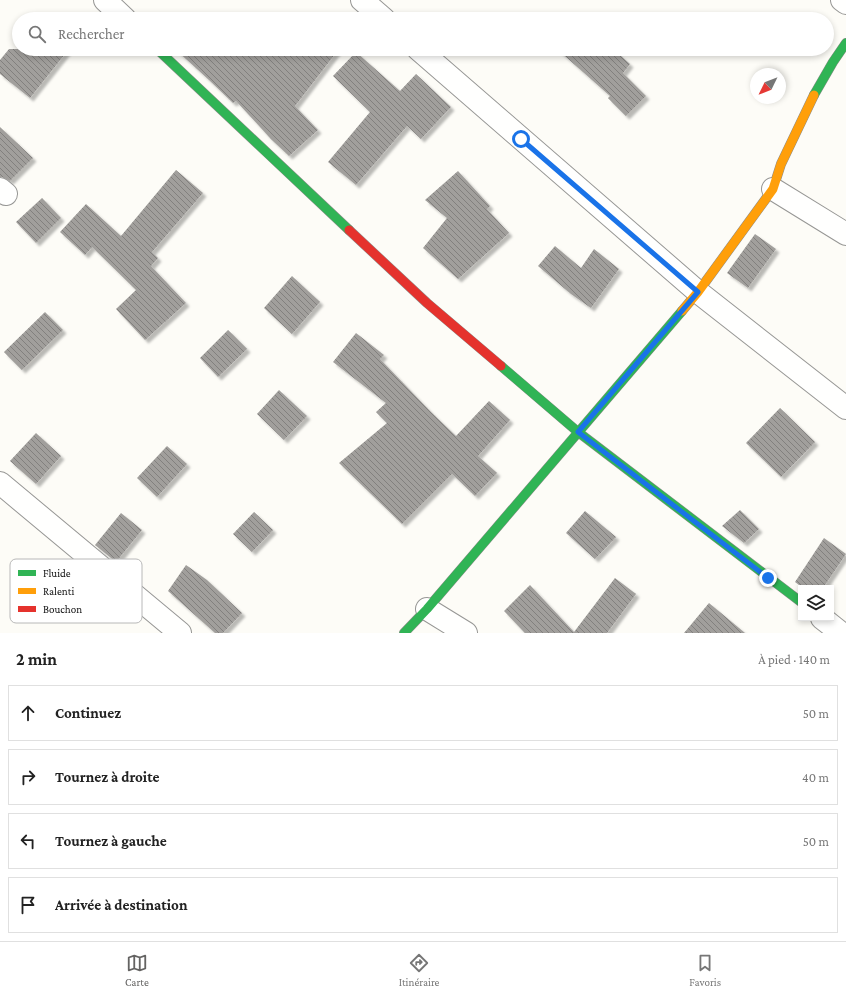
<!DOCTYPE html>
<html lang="fr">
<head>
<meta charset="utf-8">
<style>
	:root { --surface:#fff; --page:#f2f2f2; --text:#222; --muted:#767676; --line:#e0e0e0; --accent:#646362 }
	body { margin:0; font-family:"Crimson Pro",serif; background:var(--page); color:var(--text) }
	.controls { position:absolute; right:12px; bottom:12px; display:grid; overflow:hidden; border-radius:0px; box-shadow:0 2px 6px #0003 }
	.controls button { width:36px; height:36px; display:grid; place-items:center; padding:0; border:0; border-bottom:1px solid var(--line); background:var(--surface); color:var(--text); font:20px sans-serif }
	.compass { position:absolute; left:750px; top:68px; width:36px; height:36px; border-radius:50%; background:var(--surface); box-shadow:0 2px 6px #0003; rotate:227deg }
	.stop { position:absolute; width:12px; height:12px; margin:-9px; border:3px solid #1a73e8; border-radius:50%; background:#fff }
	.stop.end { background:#1a73e8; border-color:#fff; box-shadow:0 1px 4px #0008 }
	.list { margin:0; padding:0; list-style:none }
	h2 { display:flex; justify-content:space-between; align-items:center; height:52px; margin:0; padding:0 16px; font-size:17px }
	h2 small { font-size:13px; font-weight:400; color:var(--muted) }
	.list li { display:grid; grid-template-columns:26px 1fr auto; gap:12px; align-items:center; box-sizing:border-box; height:56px; margin:0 8px 8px; padding:0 8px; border:1px solid var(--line); border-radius:0px }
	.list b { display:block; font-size:15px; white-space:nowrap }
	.list em { font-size:13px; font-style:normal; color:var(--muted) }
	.icon { flex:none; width:22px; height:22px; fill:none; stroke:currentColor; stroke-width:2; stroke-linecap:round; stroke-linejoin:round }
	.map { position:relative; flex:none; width:846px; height:633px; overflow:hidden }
	.search { position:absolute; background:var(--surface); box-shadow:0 2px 6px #0003; left:12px; right:12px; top:12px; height:44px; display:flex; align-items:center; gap:10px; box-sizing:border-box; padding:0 14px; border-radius:22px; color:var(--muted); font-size:15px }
	.sheet { height:308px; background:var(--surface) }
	nav { display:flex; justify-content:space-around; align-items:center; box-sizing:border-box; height:56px; border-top:1px solid var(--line); background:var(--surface); font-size:11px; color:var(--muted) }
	nav a { display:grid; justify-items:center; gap:2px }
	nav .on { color:var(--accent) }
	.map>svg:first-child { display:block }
</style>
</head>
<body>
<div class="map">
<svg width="846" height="633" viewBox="0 0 846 633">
	<defs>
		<pattern id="building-back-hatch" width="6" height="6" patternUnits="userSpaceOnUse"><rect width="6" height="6" fill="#a19f9c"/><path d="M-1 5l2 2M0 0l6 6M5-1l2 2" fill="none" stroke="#82807e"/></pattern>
		<filter id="shadow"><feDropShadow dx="3.5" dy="3.5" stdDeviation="1" flood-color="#0004"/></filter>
	</defs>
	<rect width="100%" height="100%" fill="#fdfcf7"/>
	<g fill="url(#building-back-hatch)" filter="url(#shadow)">
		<path d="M 9,49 L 69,49 L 30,98 L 0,74 L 0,60 Z"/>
		<path d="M 175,49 L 339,49 L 295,106 L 318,130 L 289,156 L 271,139 L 236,101 L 233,103 L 209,80 Z"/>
		<path d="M 557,49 L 613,49 L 630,64 L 623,73 L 646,96 L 626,116 L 608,98 L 610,96 Z"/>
		<path d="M 356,52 L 400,91 L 416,74 L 451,107 L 421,139 L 407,126 L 356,185 L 328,162 L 370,112 L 333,76 Z"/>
		<path d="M 0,127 L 33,158 L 10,181 L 2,177 L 0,177 Z"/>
		<path d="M 176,170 L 203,193 L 152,252 L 158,258 L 151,266 L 186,303 L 145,340 L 116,309 L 136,290 L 92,247 L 85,255 L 60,232 L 86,204 L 121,236 Z"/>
		<path d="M 458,171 L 490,206 L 487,209 L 509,233 L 458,279 L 423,248 L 447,218 L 425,200 Z"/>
		<path d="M 42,198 L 61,218 L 36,243 L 16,222 Z"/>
		<path d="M 755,234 L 776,249 L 748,288 L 727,273 Z"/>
		<path d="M 555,246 L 581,268 L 594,249 L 619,269 L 591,308 L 571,294 L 538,266 Z"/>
		<path d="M 292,276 L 320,302 L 292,334 L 264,308 Z"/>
		<path d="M 45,312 L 63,330 L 22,370 L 4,352 Z"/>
		<path d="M 228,330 L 247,349 L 218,377 L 200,358 Z"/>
		<path d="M 356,333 L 384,355 L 380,359 L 431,412 L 456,436 L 489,401 L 510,420 L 478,456 L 497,473 L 475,496 L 452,474 L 402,524 L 339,463 L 387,423 L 376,412 L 386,403 L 333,362 Z"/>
		<path d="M 279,390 L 307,416 L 284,440 L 257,414 Z"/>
		<path d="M 780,408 L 815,442 L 781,477 L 746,443 Z"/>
		<path d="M 36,433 L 61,456 L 36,484 L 10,461 Z"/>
		<path d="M 167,446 L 187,464 L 157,497 L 137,478 Z"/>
		<path d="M 740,510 L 759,529 L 744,543 L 722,526 Z"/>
		<path d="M 585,511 L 616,537 L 595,559 L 566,533 Z"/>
		<path d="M 254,512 L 273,530 L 252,552 L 233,534 Z"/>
		<path d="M 121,513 L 142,530 L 116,562 L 95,545 Z"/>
		<path d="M 824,538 L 846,554 L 823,588 L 803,588 L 795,582 Z"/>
		<path d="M 186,565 L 207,580 L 242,613 L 223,633 L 215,633 L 168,591 Z"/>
		<path d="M 615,578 L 636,594 L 607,633 L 525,633 L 504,611 L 530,585 L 574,632 Z"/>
		<path d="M 709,603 L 745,633 L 684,633 Z"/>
	</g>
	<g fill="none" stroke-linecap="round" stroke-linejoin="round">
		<g stroke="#979795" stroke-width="24">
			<g id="street">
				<path d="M 105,0 L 125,19"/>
				<path d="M 362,0 L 384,19"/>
				<path d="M 842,0 L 846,3"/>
				<path d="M 418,49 L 698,292 L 846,408"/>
				<path d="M 0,189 L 6,194"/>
				<path d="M 773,189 L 846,234"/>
				<path d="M 0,483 L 180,633"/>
				<path d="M 427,609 L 466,633"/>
				<path d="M 822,618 L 841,633"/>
			</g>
		</g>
		<g stroke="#8e8d8b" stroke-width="10">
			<g id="fast">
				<path d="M 157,49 L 349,230"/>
				<path d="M 814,95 L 833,62 L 846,43"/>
				<path d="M 501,366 L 578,432 L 801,602"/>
				<path d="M 404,633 L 427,609 L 682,311"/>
			</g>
		</g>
		<g stroke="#8e8d8b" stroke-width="10">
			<path id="slow" d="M 682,311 L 698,292 L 773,189 L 781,164 L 814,95"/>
		</g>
		<g stroke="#8e8d8b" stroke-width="10">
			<path id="jam" d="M 349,230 L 427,303 L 501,366"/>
		</g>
		<use href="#street" stroke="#fffffe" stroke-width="22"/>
		<use href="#fast" stroke="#30b455" stroke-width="9"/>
		<use href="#slow" stroke="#ff9f0a" stroke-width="9"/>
		<use href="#jam" stroke="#e5322d" stroke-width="9"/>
	</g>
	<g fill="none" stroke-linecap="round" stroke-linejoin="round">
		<path stroke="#1a73e8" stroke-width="5" d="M 521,139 L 698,292 L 578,432 L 768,578"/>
	</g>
	<rect x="10" y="559" width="132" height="64" rx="6" fill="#fff" stroke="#b8b8b8" stroke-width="1"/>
	<rect x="18" y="570" width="18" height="6" fill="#30b455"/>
	<rect x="18" y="588" width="18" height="6" fill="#ff9f0a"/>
	<rect x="18" y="606" width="18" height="6" fill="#e5322d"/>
	<g font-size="11" fill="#111">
		<text x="43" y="577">Fluide</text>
		<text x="43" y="595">Ralenti</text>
		<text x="43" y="613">Bouchon</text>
	</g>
</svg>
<div class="controls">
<button><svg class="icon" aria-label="layers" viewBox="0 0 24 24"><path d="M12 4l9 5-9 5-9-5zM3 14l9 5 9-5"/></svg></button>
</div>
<svg class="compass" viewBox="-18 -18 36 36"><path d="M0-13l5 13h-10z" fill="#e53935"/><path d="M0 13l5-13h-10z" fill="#767676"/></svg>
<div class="stop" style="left:521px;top:139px"></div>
<div class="stop end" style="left:768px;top:578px"></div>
<div class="search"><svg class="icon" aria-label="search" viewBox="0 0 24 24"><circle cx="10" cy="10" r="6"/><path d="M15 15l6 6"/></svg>Rechercher</div>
</div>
<section class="sheet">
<h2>2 min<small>À pied · 140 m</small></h2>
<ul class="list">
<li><svg class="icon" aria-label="ahead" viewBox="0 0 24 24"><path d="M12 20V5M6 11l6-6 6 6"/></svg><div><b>Continuez</b></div><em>50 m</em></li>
<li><svg class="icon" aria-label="right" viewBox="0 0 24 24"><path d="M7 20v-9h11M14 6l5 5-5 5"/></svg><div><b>Tournez à droite</b></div><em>40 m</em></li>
<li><svg class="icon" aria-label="left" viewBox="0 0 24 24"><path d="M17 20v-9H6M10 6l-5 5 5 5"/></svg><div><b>Tournez à gauche</b></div><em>50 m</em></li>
<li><svg class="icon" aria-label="arrive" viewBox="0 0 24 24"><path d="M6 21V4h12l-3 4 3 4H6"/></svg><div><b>Arrivée à destination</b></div></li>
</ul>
</section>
<nav>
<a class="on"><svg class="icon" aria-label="map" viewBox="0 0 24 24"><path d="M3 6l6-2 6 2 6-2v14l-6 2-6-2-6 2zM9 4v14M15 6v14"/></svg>Carte</a>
<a><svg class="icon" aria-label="directions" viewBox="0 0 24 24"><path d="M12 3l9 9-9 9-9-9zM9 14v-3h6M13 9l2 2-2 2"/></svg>Itinéraire</a>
<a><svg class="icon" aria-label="saved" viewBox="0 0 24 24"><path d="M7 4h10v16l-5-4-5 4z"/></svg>Favoris</a>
</nav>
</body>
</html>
